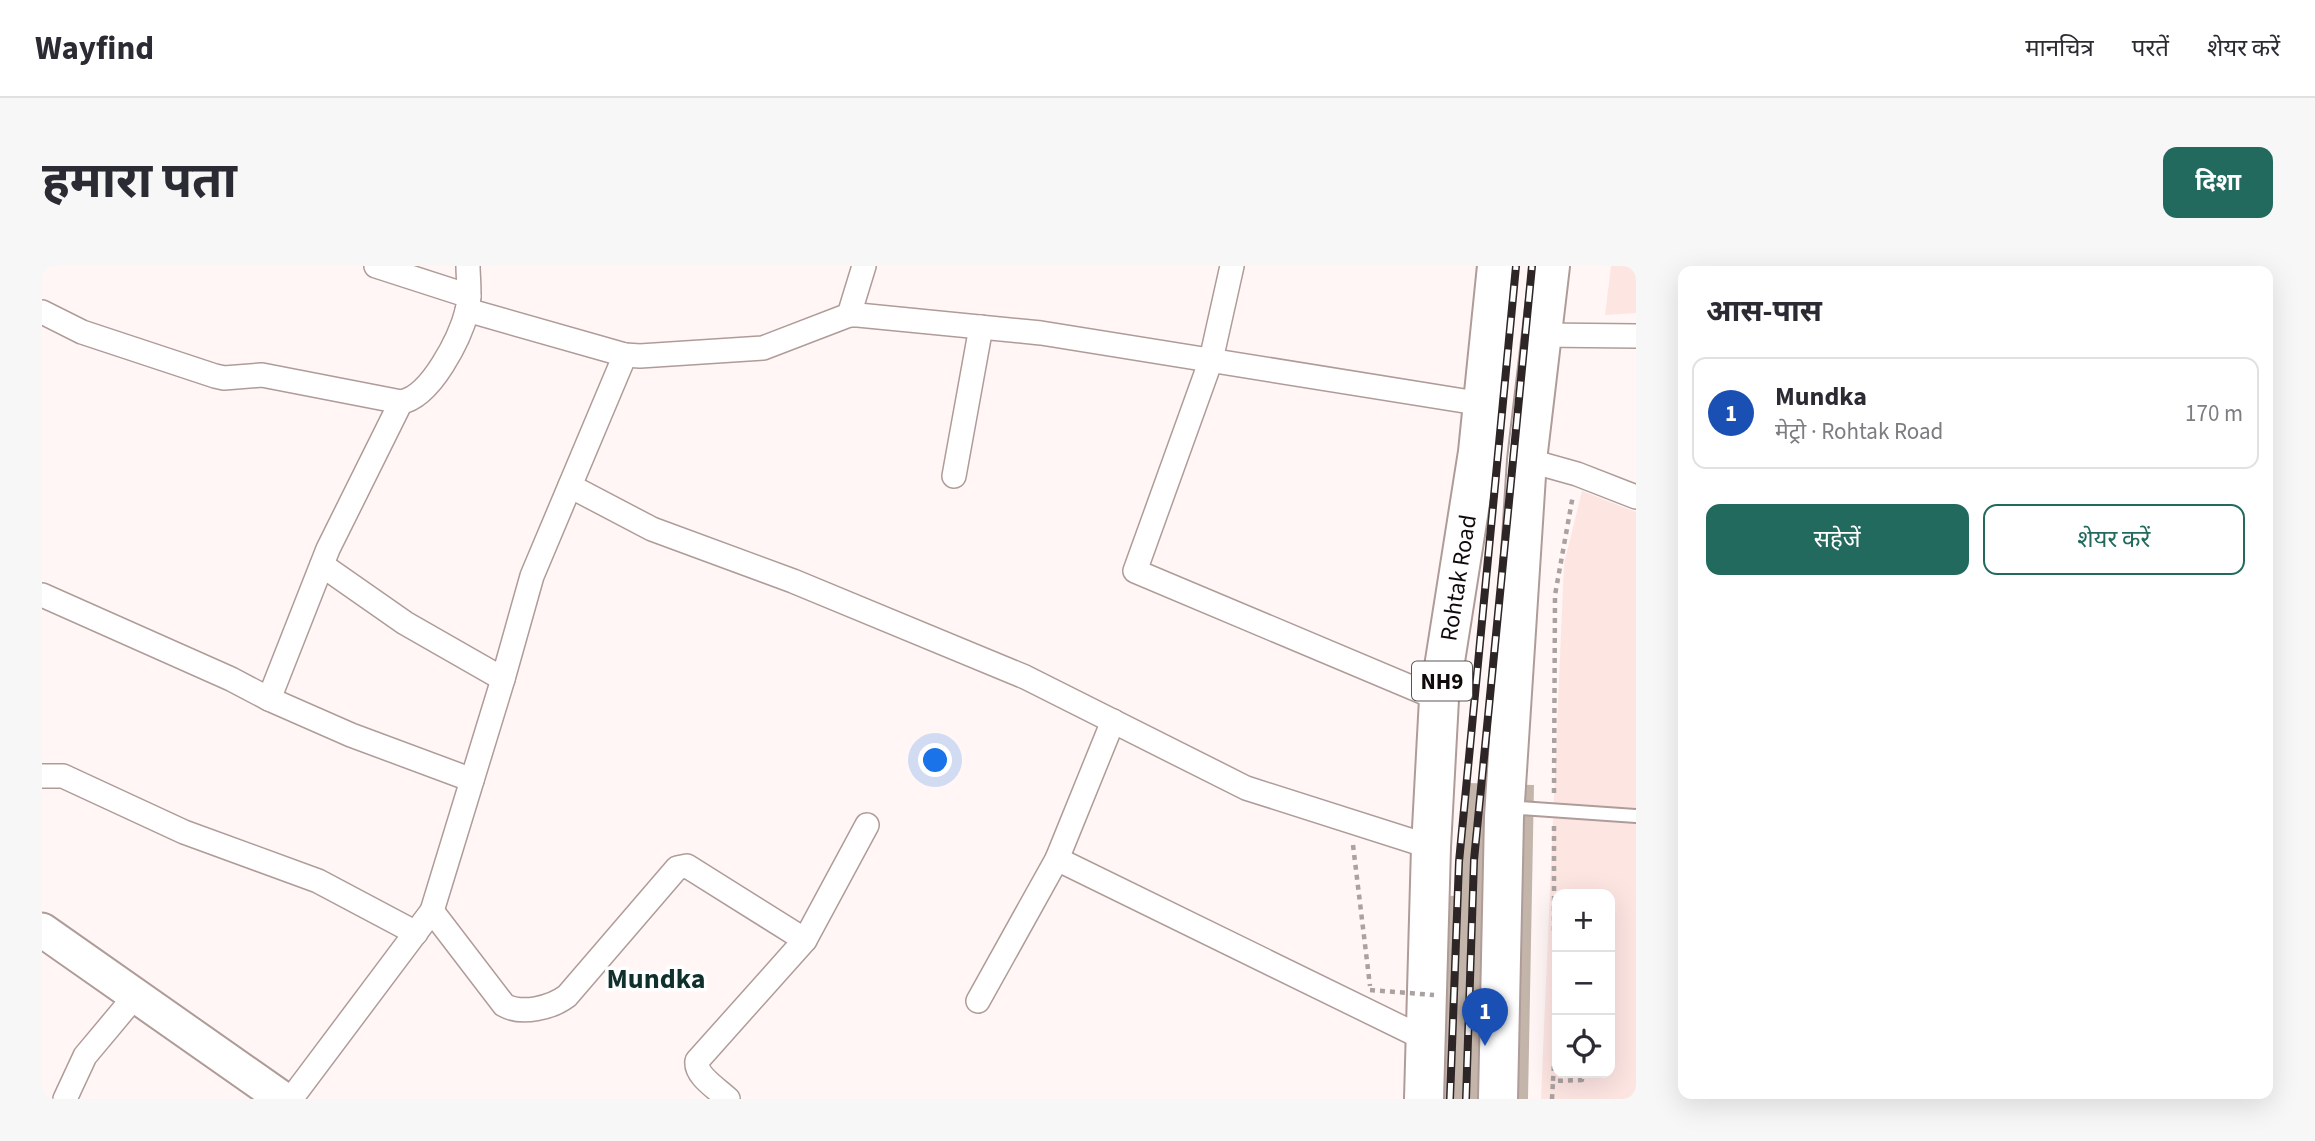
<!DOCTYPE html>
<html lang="hi">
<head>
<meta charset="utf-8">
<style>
	:root { --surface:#fff; --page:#f7f7f7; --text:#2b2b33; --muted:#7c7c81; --line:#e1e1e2; --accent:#236a5e }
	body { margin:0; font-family:"Source Sans 3","Noto Sans Devanagari",sans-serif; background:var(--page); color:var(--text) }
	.controls { position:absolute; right:21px; bottom:21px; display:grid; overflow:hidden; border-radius:14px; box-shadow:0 7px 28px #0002 }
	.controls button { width:63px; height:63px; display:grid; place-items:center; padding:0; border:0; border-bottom:2px solid var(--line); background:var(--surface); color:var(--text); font:35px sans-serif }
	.you { position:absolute; left:894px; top:495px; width:24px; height:24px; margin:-18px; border:5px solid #fff; border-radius:50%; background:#1a73e8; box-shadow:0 0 0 10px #1a73e833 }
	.badge { display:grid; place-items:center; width:46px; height:46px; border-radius:50%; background:var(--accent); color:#fff; font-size:23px; font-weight:700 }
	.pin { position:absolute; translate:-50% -58px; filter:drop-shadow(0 2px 4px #0008) }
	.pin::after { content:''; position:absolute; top:37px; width:24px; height:21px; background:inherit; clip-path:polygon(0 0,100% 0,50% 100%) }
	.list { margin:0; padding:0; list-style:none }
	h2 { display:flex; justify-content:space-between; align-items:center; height:91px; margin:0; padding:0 28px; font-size:30px }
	h2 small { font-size:23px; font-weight:400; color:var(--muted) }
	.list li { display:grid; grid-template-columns:46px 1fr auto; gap:21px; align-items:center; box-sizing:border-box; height:112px; margin:0 14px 14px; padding:0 14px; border:2px solid var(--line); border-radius:14px }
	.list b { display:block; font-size:26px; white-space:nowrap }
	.list p { margin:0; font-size:23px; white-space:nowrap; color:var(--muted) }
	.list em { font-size:23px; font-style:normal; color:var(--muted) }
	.actions { display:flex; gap:14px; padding:21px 28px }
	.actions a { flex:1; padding:16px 0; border:2px solid var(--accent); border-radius:14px; text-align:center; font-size:24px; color:var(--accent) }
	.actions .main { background:var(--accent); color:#fff }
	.icon { flex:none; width:38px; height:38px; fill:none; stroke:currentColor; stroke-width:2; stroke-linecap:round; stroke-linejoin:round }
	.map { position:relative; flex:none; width:1594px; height:833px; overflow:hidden; border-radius:14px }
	header { display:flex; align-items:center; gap:42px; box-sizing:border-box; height:98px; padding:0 35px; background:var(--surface); border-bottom:2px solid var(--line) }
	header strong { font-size:33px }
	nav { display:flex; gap:38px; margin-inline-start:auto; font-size:24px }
	.intro { display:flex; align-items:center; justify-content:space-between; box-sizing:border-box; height:168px; padding:0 42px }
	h1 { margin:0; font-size:49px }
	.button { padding:18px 32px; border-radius:14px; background:var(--accent); color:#fff; font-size:24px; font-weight:700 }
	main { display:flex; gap:42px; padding:0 42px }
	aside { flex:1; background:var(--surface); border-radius:14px; box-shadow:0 7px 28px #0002 }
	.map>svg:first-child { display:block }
</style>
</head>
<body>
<header>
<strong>Wayfind</strong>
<nav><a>मानचित्र</a><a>परतें</a><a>शेयर करें</a></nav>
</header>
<div class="intro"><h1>हमारा पता</h1><a class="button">दिशा</a></div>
<main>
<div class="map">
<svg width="1594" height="833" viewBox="0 0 1594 833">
	<rect width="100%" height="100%" fill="#fff6f5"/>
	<g fill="#fde5e2" fill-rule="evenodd">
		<path d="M 1569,0 L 1594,0 L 1594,47 L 1563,49 Z"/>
		<path d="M 1540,225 L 1594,246 L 1594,833 L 1499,833 L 1522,298 ZM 1515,628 L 1568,628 L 1568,807 L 1515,807 Z"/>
	</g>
	<path fill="#c4b5aa" d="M 1426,517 L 1492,519 L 1486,833 L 1367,833 L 1370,629 L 1415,630 Z"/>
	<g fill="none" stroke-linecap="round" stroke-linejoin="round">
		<g stroke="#af9c99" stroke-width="16">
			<path id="lane" d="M 1478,542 L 1594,550"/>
		</g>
		<g stroke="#af9c99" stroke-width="26">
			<g id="street">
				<path d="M 334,0 L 427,30"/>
				<path d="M 1190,0 L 1169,94 L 1093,305 L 1397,433"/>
				<path d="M 425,44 L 583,89 L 598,90 L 721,82 L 807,49 L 816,49 L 999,67 L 1441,138"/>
				<path d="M 0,46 L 40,66 L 173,110 L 182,112 L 220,109 L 359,136 C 389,131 418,72 425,45 C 429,31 426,14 426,0"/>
				<path d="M 807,49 L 822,0"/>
				<path d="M 1499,69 L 1594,70"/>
				<path d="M 1485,194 L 1535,208 L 1594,231"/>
				<path d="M 912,210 L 939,61"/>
				<path d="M 528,220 L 610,263 L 751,315 L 983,411 L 1204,522 L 1389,581"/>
				<path d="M 280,299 L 363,357 L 461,413"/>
				<path d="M 0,329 L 189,413 L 227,433 L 309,469 L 430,514"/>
				<path d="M 227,433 L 286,283 L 359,136"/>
				<path d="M 0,510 L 21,510 L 142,566 L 276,615 L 374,667"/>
				<path d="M 1015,593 L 1383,773"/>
				<path d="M 390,645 L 462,739 C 480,749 509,742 525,730 L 635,602 L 645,600 L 763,674"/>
				<path d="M 936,735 L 1015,593 L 1071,455"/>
				<path d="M 23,833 L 43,790 L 94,729"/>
				<path d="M 249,833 L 390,645 L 461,413 L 490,310 L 583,89"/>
				<path d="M 686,833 C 676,823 653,810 655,795 L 763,674 L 825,559"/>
			</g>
		</g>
		<g stroke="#af9c99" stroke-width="37">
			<path id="secondary" d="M 0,664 L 241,833"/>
		</g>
		<g stroke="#af9c99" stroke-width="42">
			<g id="highway">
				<path id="s1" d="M 1382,833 L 1389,581 L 1397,433 L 1436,186 L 1455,0"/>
				<path d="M 1456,833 L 1462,551 L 1485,194 L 1508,0"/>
			</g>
		</g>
		<g stroke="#aaa1a1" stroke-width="4.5" stroke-dasharray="5 5" stroke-linecap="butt">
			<path d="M 1512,527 L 1513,329 L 1531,229"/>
			<path d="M 1512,560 L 1512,665 L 1515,665"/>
			<path d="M 1311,579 L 1328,720"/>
			<path d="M 1513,780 L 1511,815 L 1540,814 L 1540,807"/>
			<path d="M 1510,833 L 1511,815"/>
		</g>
		<use href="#lane" stroke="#fff" stroke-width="12"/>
		<use href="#street" stroke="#fff" stroke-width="23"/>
		<use href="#secondary" stroke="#fff" stroke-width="33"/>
		<use href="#highway" stroke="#fff" stroke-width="38"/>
		<g stroke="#2e2626" stroke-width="8">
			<g id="rail">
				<path d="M 1408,833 L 1417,596 L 1474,0"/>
				<path d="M 1424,833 L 1432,594 L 1490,0"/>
			</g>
		</g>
		<use href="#rail" stroke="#fff" stroke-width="5" stroke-dasharray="16" stroke-linecap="butt"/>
		<path stroke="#aaa1a1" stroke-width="4.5" stroke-dasharray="5 5" stroke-linecap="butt" d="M 1328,724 L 1392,729"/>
	</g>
	<g text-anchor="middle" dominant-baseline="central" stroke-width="7" stroke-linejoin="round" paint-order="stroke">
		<rect fill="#fff" stroke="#585454" stroke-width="2" x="1370" y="395.5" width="60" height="39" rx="5"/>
		<g font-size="23" font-weight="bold" fill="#110a0a">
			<text x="1400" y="415">NH9</text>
		</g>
		<g font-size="24" fill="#110a0a" stroke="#fff">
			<text stroke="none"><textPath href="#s1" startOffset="523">Rohtak Road</textPath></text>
		</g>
		<g font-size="28" font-weight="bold" fill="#0f302b" stroke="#fff">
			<text x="614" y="713">Mundka</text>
		</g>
	</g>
</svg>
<div class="controls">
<button>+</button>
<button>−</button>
<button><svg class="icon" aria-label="locate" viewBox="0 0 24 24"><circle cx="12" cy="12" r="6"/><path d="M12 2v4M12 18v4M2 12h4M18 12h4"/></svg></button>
</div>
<div class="you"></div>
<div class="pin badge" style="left:1443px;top:780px;background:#1a4fb4">1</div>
</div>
<aside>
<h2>आस-पास<small></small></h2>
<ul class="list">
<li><span class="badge" style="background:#1a4fb4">1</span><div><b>Mundka</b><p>मेट्रो · Rohtak Road</p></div><em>170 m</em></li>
</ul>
<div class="actions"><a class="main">सहेजें</a><a>शेयर करें</a></div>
</aside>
</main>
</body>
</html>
